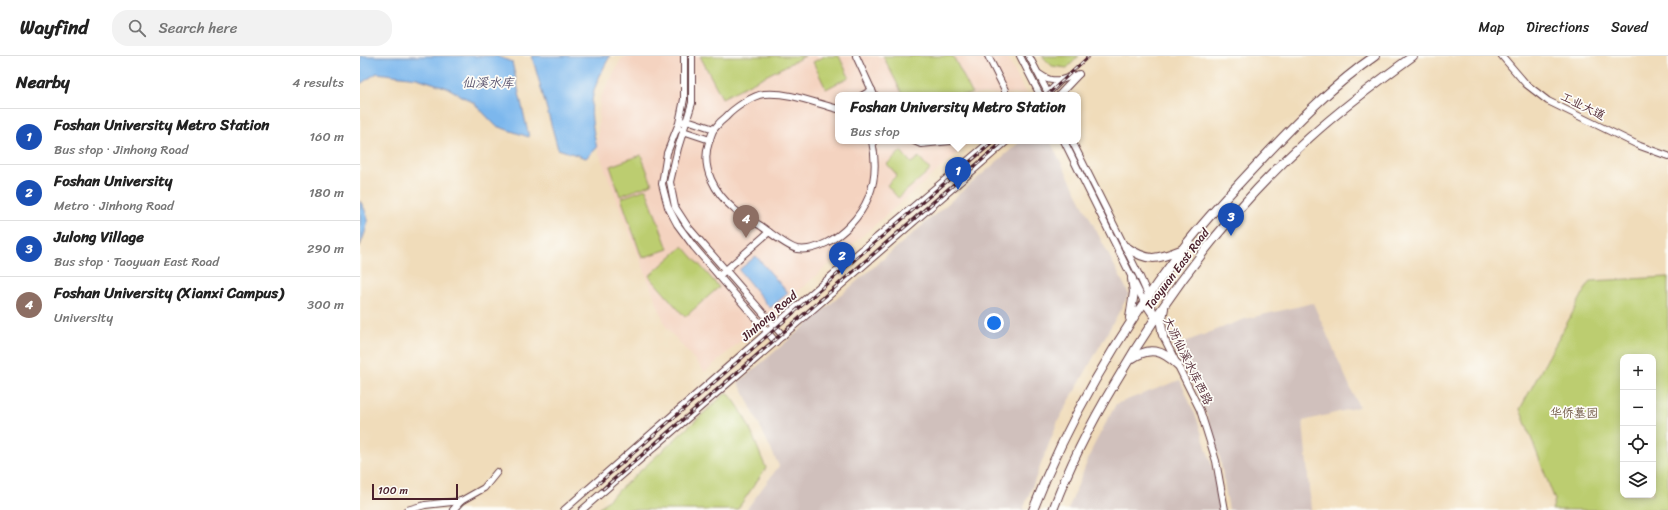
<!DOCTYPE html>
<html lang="en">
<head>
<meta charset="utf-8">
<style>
	:root { --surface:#fff; --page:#f2f2f2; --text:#222; --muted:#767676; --line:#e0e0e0; --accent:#1a73e8 }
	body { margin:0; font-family:Sriracha,"LXGW WenKai TC",sans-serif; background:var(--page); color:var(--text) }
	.controls { position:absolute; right:12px; bottom:12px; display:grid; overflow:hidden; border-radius:8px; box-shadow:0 2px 10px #0003 }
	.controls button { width:36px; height:36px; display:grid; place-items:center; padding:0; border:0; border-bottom:1px solid var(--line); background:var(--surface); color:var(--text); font:20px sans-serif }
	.scale { position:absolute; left:12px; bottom:10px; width:86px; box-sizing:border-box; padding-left:4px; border:2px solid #4a1f2b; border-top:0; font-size:11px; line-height:14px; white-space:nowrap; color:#4a1f2b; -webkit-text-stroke:3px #fdfcf7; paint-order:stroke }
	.you { position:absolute; left:634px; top:267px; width:14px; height:14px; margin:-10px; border:3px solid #fff; border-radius:50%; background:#1a73e8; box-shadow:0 0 0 6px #1a73e833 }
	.badge { display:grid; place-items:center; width:26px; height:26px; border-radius:50%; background:var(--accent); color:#fff; font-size:13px; font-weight:700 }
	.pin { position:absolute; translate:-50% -33px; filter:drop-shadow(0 1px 2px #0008) }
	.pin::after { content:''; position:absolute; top:21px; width:14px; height:12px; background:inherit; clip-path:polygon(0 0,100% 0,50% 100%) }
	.popup { position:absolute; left:475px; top:36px; width:246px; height:52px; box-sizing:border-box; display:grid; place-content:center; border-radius:8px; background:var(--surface); filter:drop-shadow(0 1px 3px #0005); font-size:13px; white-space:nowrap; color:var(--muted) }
	.popup b { font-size:15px; color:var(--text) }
	.popup::after { content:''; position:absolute; left:50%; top:100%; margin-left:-8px; border:8px solid transparent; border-top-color:var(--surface) }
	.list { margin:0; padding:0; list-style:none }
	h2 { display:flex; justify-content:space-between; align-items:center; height:52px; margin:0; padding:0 16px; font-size:17px }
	h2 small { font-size:13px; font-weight:400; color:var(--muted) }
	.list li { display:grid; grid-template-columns:26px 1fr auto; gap:12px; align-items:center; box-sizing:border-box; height:56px; padding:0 16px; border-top:1px solid var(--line) }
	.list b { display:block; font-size:15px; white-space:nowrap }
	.list p { margin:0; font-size:13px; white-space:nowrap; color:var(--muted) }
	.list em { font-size:13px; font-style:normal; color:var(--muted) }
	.icon { flex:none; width:22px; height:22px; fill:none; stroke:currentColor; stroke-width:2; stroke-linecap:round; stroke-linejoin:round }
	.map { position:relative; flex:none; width:1308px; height:454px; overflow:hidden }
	header { display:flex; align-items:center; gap:24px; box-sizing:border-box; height:56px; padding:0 20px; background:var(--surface); border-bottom:1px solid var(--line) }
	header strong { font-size:19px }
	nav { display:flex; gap:22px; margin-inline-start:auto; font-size:14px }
	.search { width:280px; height:36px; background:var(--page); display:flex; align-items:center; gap:10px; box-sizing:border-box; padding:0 14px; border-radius:16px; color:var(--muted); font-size:15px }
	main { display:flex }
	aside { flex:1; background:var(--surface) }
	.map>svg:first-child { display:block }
</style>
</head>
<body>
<header>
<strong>Wayfind</strong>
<div class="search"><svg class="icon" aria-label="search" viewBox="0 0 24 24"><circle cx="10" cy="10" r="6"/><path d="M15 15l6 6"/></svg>Search here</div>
<nav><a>Map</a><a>Directions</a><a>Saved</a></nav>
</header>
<main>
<aside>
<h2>Nearby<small>4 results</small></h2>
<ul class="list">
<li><span class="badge" style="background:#1a4fb4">1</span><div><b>Foshan University Metro Station</b><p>Bus stop · Jinhong Road</p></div><em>160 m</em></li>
<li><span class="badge" style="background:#1a4fb4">2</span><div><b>Foshan University</b><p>Metro · Jinhong Road</p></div><em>180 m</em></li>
<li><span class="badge" style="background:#1a4fb4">3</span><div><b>Julong Village</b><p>Bus stop · Taoyuan East Road</p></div><em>290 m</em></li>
<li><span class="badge" style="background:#8d6e63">4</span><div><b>Foshan University (Xianxi Campus)</b><p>University</p></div><em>300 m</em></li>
</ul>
</aside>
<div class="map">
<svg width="1308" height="454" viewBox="0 0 1308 454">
	<rect width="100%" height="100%" fill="#fdfcf7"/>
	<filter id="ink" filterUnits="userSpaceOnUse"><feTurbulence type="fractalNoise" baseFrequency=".025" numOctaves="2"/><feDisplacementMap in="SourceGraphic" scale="8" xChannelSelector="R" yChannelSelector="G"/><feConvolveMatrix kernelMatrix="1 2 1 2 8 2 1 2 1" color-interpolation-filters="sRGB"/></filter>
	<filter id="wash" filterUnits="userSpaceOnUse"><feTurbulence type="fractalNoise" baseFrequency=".012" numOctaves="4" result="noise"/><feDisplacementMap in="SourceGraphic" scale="16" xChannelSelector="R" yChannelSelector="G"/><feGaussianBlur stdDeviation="0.9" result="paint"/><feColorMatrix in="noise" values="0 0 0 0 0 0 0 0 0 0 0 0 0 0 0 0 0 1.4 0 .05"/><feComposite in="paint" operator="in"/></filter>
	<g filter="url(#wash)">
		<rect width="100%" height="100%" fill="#f0dcba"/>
		<path fill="#f4d3c0" d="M 267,0 L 647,0 L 666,38 L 478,39 L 478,85 L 612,85 L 345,316 L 306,271 L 237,92 L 240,43 L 261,3 Z"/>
		<g fill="#d0c0bc">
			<path d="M 661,85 L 690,85 L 769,238 L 698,365 L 663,454 L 386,454 L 419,410 L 382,333 L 378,327 Z"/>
			<path d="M 953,247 L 999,351 L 943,365 L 951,454 L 869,454 L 860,403 L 844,351 L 814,290 L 885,263 Z"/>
			<path d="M 820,324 L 837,363 L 856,422 L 861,454 L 708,454 L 733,391 L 756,348 Z"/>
		</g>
		<g fill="#bccd70" stroke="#83764e" fill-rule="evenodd">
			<path d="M 340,0 L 445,0 L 362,42 Z"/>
			<path d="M 465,0 L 479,0 L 489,21 L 466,33 L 453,6 Z"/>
			<path d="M 523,0 L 593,0 L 612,37 L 608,39 L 543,39 Z"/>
			<path d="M 682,0 L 719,0 L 707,12 L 692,10 Z"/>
			<path d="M 541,95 L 551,107 L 559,101 L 570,114 L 538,142 L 527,129 L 537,119 L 527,108 Z"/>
			<path d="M 281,99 L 292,128 L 260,140 L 250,110 Z"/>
			<path d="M 286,133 L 308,193 L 282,202 L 261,142 Z"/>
			<path d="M 323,190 L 359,231 L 325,261 L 289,220 Z"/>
			<path d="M 1308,221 L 1308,454 L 1192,454 L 1195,444 L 1160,353 L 1230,225 ZM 1263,301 L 1293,301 L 1293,439 L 1263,439 Z"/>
			<path d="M 367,336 C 386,355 395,388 406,412 L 377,454 L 237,454 Z"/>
		</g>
		<g fill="#7bb7ed" stroke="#626b8c">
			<path d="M 0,0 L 136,0 L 152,6 L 169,81 L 136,70 L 114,47 L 88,32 L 57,22 L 17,17 L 0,28 Z"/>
			<path d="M 172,0 L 250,0 C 243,13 233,31 232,46 C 230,61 234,78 237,92 L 226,102 L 198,93 Z"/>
			<path d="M 0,145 C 12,163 7,171 0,190 Z"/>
			<path d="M 396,200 L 428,237 L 410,252 L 379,214 Z"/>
		</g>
	</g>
	<g filter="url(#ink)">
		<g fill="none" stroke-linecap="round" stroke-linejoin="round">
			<g stroke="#633b40" stroke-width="8">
				<g id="minor">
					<path d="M 324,0 L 324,43 L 319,67 L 307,97 L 302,128 L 308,151 L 317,168 L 334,191 L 416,286"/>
					<path d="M 332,0 L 332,47 L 318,92 L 310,126 L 315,151 L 328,171 L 423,280"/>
					<path d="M 496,0 L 514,39"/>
					<path d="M 628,0 L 645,34 L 645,39"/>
					<path d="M 660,0 L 680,39"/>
					<path d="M 669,0 L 689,39"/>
					<path d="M 1142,0 L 1166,28 L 1188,45 L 1280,90 L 1308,100"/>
					<path d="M 679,18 C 687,24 692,25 701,24"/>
					<path d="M 503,39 L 512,34"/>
					<path d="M 686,39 L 701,24 L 719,18"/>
					<path d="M 699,39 L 718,19"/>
					<path d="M 478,53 C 454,47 430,36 404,38 C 393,39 373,53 366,61 C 362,64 358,68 355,72 C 352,75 351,81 349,86 C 340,112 355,137 375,154 C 383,161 393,165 401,170 C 409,176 428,191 437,193 C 456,196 478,182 490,169 C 513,145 519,117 512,85"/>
					<path d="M 323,66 L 327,64 L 354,73"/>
					<path d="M 322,73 L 323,75 L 350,84"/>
					<path d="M 554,85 L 561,88 L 591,85"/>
					<path d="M 704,85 L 784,246 L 792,258"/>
					<path d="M 712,85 L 780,221 L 788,239 L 796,264"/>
					<path d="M 359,220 L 409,176"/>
					<path d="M 801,276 L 840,354 L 856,405 L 865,454"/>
					<path d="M 47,454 L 65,449 L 101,445"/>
					<path d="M 93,454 L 101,445 L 124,432 L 137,416"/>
					<path d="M 204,454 L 484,209 L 631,85"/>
					<path d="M 222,454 L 647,85"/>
				</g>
			</g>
			<g stroke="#633b40" stroke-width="10">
				<g id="major">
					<path d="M 766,191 C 788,206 796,204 821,194"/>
					<path d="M 770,262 L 774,236 L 772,223"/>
					<path d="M 803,279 L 801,268 L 804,252"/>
					<path d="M 771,303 C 790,290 802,294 818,309"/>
					<path d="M 673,454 C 709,361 761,274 821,195 C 846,162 875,132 903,102 C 937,66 974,28 1015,0"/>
					<path d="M 693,454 C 709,410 731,367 755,327 C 807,237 872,152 949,82 C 982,52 1017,26 1053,0"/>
				</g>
			</g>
			<use href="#minor" stroke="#fff" stroke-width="6"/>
			<use href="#major" stroke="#fff" stroke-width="8"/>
			<g stroke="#4a1f2b" stroke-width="3">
				<g id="rail">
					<path d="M 687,39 L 729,0"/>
					<path d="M 238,428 L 479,217 L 634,85"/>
					<path d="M 243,433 L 644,85"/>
				</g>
			</g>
			<use href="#rail" stroke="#fdfcf7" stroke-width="1.5" stroke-dasharray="4.5" stroke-linecap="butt"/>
		</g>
	</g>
	<g text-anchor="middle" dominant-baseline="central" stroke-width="3.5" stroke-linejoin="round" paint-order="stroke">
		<g font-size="12" fill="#4a1f2b" stroke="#fdfcf7">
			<text transform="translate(1223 50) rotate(26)">工业大道</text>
			<text transform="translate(817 213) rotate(-53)">Taoyuan East Road</text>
			<text transform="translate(409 260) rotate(-41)">Jinhong Road</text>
			<text transform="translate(828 305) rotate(64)">大沥仙溪水库西路</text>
		</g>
		<g font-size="12" fill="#6c5340" stroke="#fdfcf7">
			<text x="1214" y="357">华侨墓园</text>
		</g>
		<g font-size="13" font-style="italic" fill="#5b546f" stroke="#fdfcf7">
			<text x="128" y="26">仙溪水库</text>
		</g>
	</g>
</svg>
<div class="controls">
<button>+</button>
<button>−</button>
<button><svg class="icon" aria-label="locate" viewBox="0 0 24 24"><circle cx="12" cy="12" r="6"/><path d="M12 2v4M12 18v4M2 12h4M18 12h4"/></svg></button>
<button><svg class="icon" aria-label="layers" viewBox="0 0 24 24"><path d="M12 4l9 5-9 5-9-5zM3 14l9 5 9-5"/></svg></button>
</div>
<div class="scale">100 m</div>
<div class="you"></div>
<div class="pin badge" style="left:598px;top:134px;background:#1a4fb4">1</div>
<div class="popup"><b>Foshan University Metro Station</b>Bus stop</div>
<div class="pin badge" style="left:482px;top:219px;background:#1a4fb4">2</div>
<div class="pin badge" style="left:871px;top:180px;background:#1a4fb4">3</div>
<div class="pin badge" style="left:386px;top:182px;background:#8d6e63">4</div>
</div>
</main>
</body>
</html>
